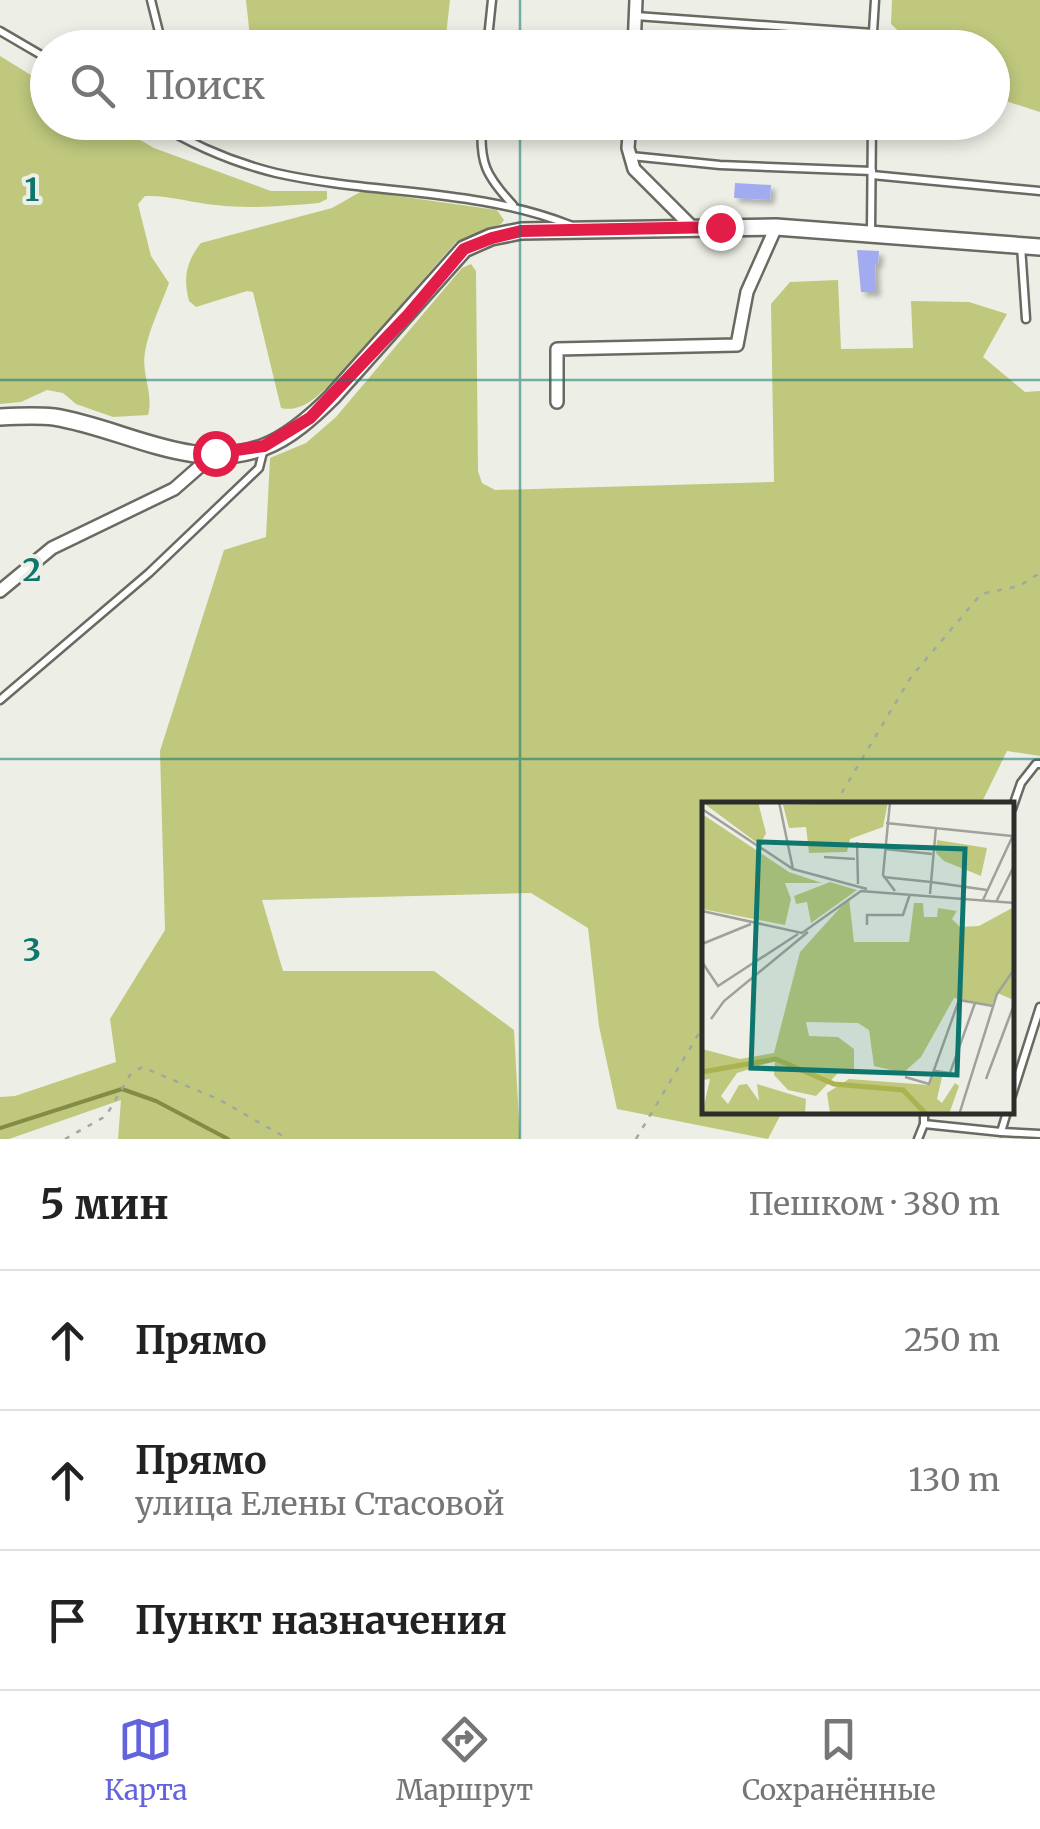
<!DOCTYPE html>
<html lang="ru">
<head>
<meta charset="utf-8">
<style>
	:root { --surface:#fff; --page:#f6f6f6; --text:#222; --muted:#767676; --line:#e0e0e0; --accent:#6364dc }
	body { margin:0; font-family:Merriweather,serif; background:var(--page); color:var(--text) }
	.stop { position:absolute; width:30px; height:30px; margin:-22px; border:8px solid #e11d48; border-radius:50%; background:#fff }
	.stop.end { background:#e11d48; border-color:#fff; box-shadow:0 2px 10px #0008 }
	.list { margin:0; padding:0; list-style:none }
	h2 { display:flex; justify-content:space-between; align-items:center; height:130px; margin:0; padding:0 40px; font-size:42px }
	h2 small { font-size:32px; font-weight:400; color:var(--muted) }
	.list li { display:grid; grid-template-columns:65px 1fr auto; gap:30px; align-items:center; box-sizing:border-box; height:140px; padding:0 40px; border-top:2px solid var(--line) }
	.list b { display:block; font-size:38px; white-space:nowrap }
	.list p { margin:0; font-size:32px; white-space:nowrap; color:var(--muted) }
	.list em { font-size:32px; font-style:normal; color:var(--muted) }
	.icon { flex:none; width:55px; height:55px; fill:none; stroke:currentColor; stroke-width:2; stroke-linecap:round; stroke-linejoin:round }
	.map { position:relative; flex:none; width:1040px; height:1139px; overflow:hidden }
	.search { position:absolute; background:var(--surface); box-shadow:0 5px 15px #0003; left:30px; right:30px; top:30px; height:110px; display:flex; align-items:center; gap:25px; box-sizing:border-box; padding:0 35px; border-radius:55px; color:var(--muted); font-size:38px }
	.sheet { height:550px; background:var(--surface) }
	nav { display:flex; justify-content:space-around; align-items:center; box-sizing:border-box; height:140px; border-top:2px solid var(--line); background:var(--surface); font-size:28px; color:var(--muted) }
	nav a { display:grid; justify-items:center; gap:5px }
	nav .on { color:var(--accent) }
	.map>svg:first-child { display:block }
</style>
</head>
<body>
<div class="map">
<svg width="1040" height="1139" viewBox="0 0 1040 1139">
	<defs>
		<filter id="shadow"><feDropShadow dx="4.5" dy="4.5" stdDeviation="2.5" flood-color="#0004"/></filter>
	</defs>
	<rect width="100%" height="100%" fill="#edefe6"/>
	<g fill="#bfc87d">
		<path d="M 246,0 L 450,0 L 446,36 L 333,31 L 251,47 Z"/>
		<path d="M 892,0 L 1040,0 L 1040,112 L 993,97 L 992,48 L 915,47 L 891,24 Z"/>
		<path d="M 0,56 L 47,85 L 48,122 L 111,123 L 154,148 L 271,191 L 327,191 L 327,199 L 319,203 C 284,206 250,209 216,205 C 192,203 170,195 145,196 L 138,204 L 151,256 L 169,283 C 161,305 149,329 145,352 C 141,374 154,394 148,415 L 113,417 L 76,404 L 63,393 L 47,390 L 21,402 L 0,404 Z"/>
		<path d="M 362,191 L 497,210 L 504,220 L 501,224 L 456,242 L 333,382 C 318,395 303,413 281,408 L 253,292 L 247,291 L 196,307 L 189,301 C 183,278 186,262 201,243 L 332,208 Z"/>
		<path d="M 471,264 L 476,271 L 478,471 L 482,483 L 495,490 L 774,482 L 771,304 L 790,282 L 838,280 L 841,349 L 913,348 L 911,301 L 969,302 L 1007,314 L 983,357 L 1025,392 L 1040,391 L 1040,756 L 1007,751 L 981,804 L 705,804 L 705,1112 L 782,1112 L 768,1139 L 617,1109 L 599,1026 L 588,928 L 531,893 L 262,900 L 283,971 L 434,971 L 514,1030 L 520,1139 L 118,1139 L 121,1100 L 9,1139 L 0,1139 L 0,1097 L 15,1096 L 116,1062 L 110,1019 L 165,930 L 160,751 L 224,550 L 266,537 L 270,458 L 306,443 L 336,417 L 462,268 Z"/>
	</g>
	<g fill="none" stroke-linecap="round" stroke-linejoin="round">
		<path stroke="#848b45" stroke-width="4" d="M 0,1128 L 122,1089 L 156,1101 L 228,1139"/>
	</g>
	<g fill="#a3abf0" filter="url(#shadow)">
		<path d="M 735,183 L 771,185 L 770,200 L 734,198 Z"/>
		<path d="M 857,250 L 879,251 L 878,264 L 875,264 L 876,292 L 861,292 Z"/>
	</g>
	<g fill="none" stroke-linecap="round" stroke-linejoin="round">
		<g stroke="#696a62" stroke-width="11">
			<g id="service">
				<path d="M 151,0 L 163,48"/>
				<path d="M 636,16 L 873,33"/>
				<path d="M 0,31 L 48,59"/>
				<path d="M 487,48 L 492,0"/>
				<path d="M 872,48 L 875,0"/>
				<path d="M 155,122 C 191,144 235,163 276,173 C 374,195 476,188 570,225"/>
				<path d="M 482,122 C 479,163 486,176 513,205"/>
				<path d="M 631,156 L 720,165 L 872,171"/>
				<path d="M 872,175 L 1040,191"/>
				<path d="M 871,230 L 872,122"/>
				<path d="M 1021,246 L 1026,319"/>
				<path d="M 0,700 L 149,573 L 259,468 L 264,448"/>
				<path d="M 1012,809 L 1021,783 L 1036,764 L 1040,764"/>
				<path d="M 1012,1095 L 1040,1007"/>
				<path d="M 924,1124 L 1001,1132 L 1007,1112"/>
				<path d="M 1001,1132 L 1040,1134"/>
				<path d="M 918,1139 L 924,1124 L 924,1112"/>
			</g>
		</g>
		<g stroke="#696a62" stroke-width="16">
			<g id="minor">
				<path d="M 634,48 L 636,0"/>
				<path d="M 630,122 L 628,148 L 634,169 L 692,227"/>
				<path d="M 557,402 L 557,349 L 737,345 L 747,292 L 776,227"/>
				<path d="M 0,591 L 52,548 L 174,489 L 214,454"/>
			</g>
		</g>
		<g stroke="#696a62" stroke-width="20">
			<path id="secondary" d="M 0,417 C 18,416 36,415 54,417 C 124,428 192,474 264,447 C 290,437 313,416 332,397 L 464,249 L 491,237 L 521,231 L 776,227 L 1040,247"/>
		</g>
		<g stroke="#a5a69f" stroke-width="2.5" stroke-dasharray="5 8" stroke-linecap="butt">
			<path d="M 835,804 L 911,677 L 981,594 L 1019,586 L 1040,573"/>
			<path d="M 65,1139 L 106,1116 L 130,1075 L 142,1067 L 220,1100 L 288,1139"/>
			<path d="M 636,1139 L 705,1023"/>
		</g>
		<use href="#service" stroke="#fff" stroke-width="6"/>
		<use href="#minor" stroke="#fff" stroke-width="11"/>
		<use href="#secondary" stroke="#fff" stroke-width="15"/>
	</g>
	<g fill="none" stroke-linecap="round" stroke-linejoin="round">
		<path stroke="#e11d48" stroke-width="12" d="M 215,453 L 264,446 L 310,418 L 408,315 L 464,249 L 492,238 L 521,231 L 720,227"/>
	</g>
	<path fill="none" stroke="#0f766e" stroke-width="2.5" stroke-opacity="0.55" d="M 520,0 L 520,48M 520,122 L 520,1139M 0,380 L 1040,380M 0,759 L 1040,759"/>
	<g transform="translate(702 802)">
		<rect width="312" height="312" fill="#edefe6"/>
		<path d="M 0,0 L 56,0 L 64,31 L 58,43 ZM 186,0 L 181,25 L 148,37 L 145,50 L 107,51 L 104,25 L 87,26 L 81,3 ZM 0,12 L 87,70 L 120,81 L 83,81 L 89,97 L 83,123 L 0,107 ZM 235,38 L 285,46 L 279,74 L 242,59 L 234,51 ZM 128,80 L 155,88 L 109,121 L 105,100 L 94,102 L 92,94 ZM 147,96 L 152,140 L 207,140 L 212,101 L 221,101 L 222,115 L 235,115 L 236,106 L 255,109 L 250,117 L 258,125 L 277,124 L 312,105 L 312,198 L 295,191 L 290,203 L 252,196 L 219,255 L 201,271 L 172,264 L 167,228 L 156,221 L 104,220 L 107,234 L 136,235 L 152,247 L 152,270 L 136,271 L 114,294 L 86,288 L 72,273 L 73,259 L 35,271 L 19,294 L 26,302 L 37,283 L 45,282 L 57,299 L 55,282 L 104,297 L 103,312 L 0,312 L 8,277 L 0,278 L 0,247 L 38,257 L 72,251 L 98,150 ZM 231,275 L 240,275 L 235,297 L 240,301 L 253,281 L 257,284 L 247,312 L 128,312 L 125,291 L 147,277 L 226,283 Z" fill="#bfc87d"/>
		<path fill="none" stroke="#aab350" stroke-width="5" d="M 0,270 L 74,257 L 132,282 L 201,288 L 225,313"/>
		<path fill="none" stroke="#a0a19b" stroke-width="2.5" d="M 77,0 L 91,67M 188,0 L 181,73 L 193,89M 0,7 L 91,67 L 165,87M 184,21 L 310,34M 155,40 L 156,82M 183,47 L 230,52M 122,55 L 153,57M 181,75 L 229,80M 229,80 L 285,88M 228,92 L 234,25M 281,98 L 313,29M 294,100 L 313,62M 0,109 L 100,131 L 159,89 L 313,101M 165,123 L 165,113 L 201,113 L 208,92M 0,142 L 49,122M 0,160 L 16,184 L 96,132M 9,217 L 22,199 L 106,130M 233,269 L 248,271 L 273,201M 203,275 L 227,282 L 257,198 L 291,204M 284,277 L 313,200M 257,313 L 295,192 L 313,166"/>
		<path fill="#0f766e" fill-opacity="0.15" stroke="#0f766e" stroke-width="5" d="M 57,40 L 263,47 L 255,273 L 49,266 Z"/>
		<rect width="312" height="312" fill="none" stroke="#2d2d2a" stroke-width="5"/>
	</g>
	<g font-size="32" text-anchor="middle" font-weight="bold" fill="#0f766e" stroke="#edefe6" stroke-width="8" stroke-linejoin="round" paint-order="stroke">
		<text x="32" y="201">1</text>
		<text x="32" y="581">2</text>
		<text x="32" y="961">3</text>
	</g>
</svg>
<div class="stop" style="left:215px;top:453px"></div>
<div class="stop end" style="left:720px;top:227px"></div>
<div class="search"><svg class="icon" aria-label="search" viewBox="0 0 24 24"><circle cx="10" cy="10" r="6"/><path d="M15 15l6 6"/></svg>Поиск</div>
</div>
<section class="sheet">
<h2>5 мин<small>Пешком · 380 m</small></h2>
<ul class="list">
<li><svg class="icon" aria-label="ahead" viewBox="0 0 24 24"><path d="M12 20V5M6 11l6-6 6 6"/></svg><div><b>Прямо</b></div><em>250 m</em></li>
<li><svg class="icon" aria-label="ahead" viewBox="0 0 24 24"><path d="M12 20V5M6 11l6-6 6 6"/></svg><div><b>Прямо</b><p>улица Елены Стасовой</p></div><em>130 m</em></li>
<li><svg class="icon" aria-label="arrive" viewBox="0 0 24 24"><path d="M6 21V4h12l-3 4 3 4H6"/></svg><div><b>Пункт назначения</b></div></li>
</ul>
</section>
<nav>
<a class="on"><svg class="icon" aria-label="map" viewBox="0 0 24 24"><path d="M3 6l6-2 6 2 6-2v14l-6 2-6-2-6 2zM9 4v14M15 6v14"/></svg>Карта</a>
<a><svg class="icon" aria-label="directions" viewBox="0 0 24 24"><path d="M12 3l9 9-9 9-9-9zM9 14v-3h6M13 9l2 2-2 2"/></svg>Маршрут</a>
<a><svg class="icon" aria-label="saved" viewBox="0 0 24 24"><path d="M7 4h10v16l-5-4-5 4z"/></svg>Сохранённые</a>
</nav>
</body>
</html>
